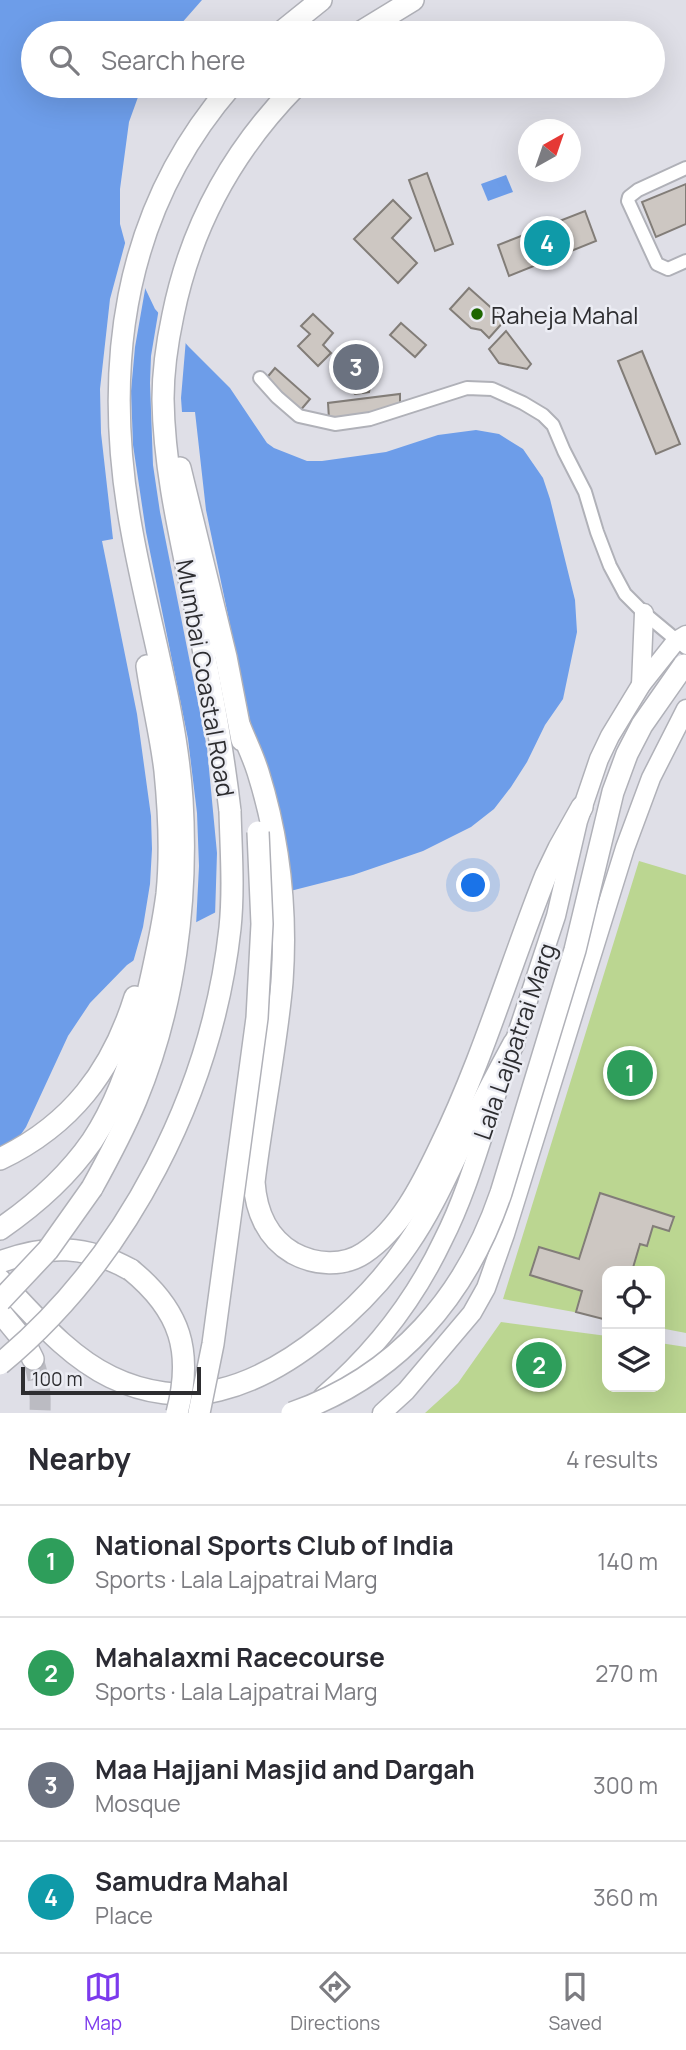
<!DOCTYPE html>
<html lang="en">
<head>
<meta charset="utf-8">
<style>
	:root { --surface:#fff; --page:#f2f2f3; --text:#2b2b33; --muted:#7c7c81; --line:#e1e1e2; --accent:#7c3aed }
	body { margin:0; font-family:Manrope,sans-serif; background:var(--page); color:var(--text) }
	.controls { position:absolute; right:21px; bottom:21px; display:grid; overflow:hidden; border-radius:14px; box-shadow:0 7px 28px #0002 }
	.controls button { width:63px; height:63px; display:grid; place-items:center; padding:0; border:0; border-bottom:2px solid var(--line); background:var(--surface); color:var(--text); font:35px sans-serif }
	.compass { position:absolute; left:518px; top:119px; width:63px; height:63px; border-radius:50%; background:var(--surface); box-shadow:0 7px 28px #0002; rotate:40deg }
	.scale { position:absolute; left:21px; bottom:18px; width:180px; box-sizing:border-box; padding-left:7px; border:4px solid #2d2d30; border-top:0; font-size:19px; line-height:24px; white-space:nowrap; color:#2d2d30; -webkit-text-stroke:5px #ecedf4; paint-order:stroke }
	.you { position:absolute; left:474px; top:886px; width:24px; height:24px; margin:-18px; border:5px solid #fff; border-radius:50%; background:#1a73e8; box-shadow:0 0 0 10px #1a73e833 }
	.badge { display:grid; place-items:center; width:46px; height:46px; border-radius:50%; background:var(--accent); color:#fff; font-size:23px; font-weight:700 }
	.pin { position:absolute; translate:-50% -50%; border:4px solid #fff; box-shadow:0 2px 7px #0006 }
	.list { margin:0; padding:0; list-style:none }
	h2 { display:flex; justify-content:space-between; align-items:center; height:91px; margin:0; padding:0 28px; font-size:30px }
	h2 small { font-size:23px; font-weight:400; color:var(--muted) }
	.list li { display:grid; grid-template-columns:46px 1fr auto; gap:21px; align-items:center; box-sizing:border-box; height:112px; padding:0 28px; border-top:2px solid var(--line) }
	.list b { display:block; font-size:26px; white-space:nowrap }
	.list p { margin:0; font-size:23px; white-space:nowrap; color:var(--muted) }
	.list em { font-size:23px; font-style:normal; color:var(--muted) }
	.icon { flex:none; width:38px; height:38px; fill:none; stroke:currentColor; stroke-width:2; stroke-linecap:round; stroke-linejoin:round }
	.map { position:relative; flex:none; width:686px; height:1413px; overflow:hidden }
	.search { position:absolute; background:var(--surface); box-shadow:0 7px 28px #0002; left:21px; right:21px; top:21px; height:77px; display:flex; align-items:center; gap:18px; box-sizing:border-box; padding:0 24px; border-radius:38px; color:var(--muted); font-size:26px }
	.sheet { height:539px; background:var(--surface) }
	nav { display:flex; justify-content:space-around; align-items:center; box-sizing:border-box; height:98px; border-top:2px solid var(--line); background:var(--surface); font-size:19px; color:var(--muted) }
	nav a { display:grid; justify-items:center; gap:4px }
	nav .on { color:var(--accent) }
	.map>svg:first-child { display:block }
</style>
</head>
<body>
<div class="map">
<svg width="686" height="1413" viewBox="0 0 686 1413">
	<rect width="100%" height="100%" fill="#dfdfe7"/>
	<g fill="#bbd691">
		<path d="M 639,861 L 686,875 L 686,1333 L 660,1328 L 660,1271 L 607,1271 L 607,1318 L 503,1299 Z"/>
		<path d="M 501,1322 L 607,1336 L 607,1387 L 660,1387 L 660,1343 L 686,1347 L 686,1413 L 425,1413 L 458,1383 Z"/>
	</g>
	<g fill="#6d9de9">
		<path d="M 0,0 L 202,0 L 173,33 L 33,33 L 33,86 L 142,86 L 129,122 L 120,189 L 120,224 L 127,250 L 155,309 L 189,347 L 230,388 L 267,443 L 274,448 L 307,461 L 322,461 L 386,452 L 438,435 L 476,430 L 499,434 L 523,449 L 543,478 L 550,499 L 575,600 L 577,632 L 563,699 L 545,725 L 527,762 L 511,787 L 494,809 L 471,827 L 423,851 L 353,875 L 224,908 L 171,935 L 127,965 L 90,1003 L 68,1036 L 26,1127 L 0,1165 Z"/>
		<path d="M 506,175 L 513,192 L 488,201 L 481,184 Z"/>
	</g>
	<g fill="#dfdfe7">
		<path d="M 127,236 L 130,249 L 146,284 L 135,347 L 131,391 L 133,445 L 146,532 L 188,739 L 197,813 L 199,866 L 196,926 L 173,938 L 132,966 L 143,927 L 150,884 L 152,849 L 151,816 L 137,714 L 102,541 L 113,539 L 101,433 L 100,389 L 110,299 Z"/>
		<path d="M 159,308 L 186,339 L 181,398 L 182,412 L 195,412 L 206,510 L 252,730 L 281,830 L 250,846 L 249,905 L 225,911 L 215,916 L 217,853 L 207,748 L 160,512 L 153,465 L 150,383 L 151,356 Z"/>
	</g>
	<g fill="#cdc7c2" stroke="#827d78" stroke-width="2">
		<path d="M 427,173 L 453,244 L 435,251 L 409,180 Z"/>
		<path d="M 686,184 L 686,224 L 656,237 L 642,202 Z"/>
		<path d="M 393,200 L 411,218 L 392,238 L 417,263 L 398,283 L 354,239 Z"/>
		<path d="M 585,211 L 596,241 L 509,276 L 498,245 Z"/>
		<path d="M 469,288 L 505,320 L 489,338 L 481,330 L 471,328 L 450,309 Z"/>
		<path d="M 313,314 L 333,333 L 323,345 L 331,353 L 318,366 L 298,346 L 310,334 L 301,326 Z"/>
		<path d="M 401,323 L 426,345 L 415,357 L 390,335 Z"/>
		<path d="M 506,331 L 531,364 L 527,369 L 499,363 L 489,349 Z"/>
		<path d="M 366,346 L 378,354 L 369,392 L 355,394 L 338,379 Z"/>
		<path d="M 642,351 L 680,444 L 656,454 L 618,361 Z"/>
		<path d="M 275,368 L 310,399 L 299,412 L 264,381 Z"/>
		<path d="M 400,394 L 400,408 L 329,419 L 328,403 Z"/>
		<path d="M 600,1193 L 674,1217 L 669,1231 L 653,1226 L 647,1246 L 640,1244 L 632,1271 L 607,1271 L 607,1320 L 576,1312 L 582,1291 L 530,1275 L 539,1247 L 579,1259 Z"/>
	</g>
	<g fill="none" stroke-linecap="round" stroke-linejoin="round">
		<path stroke="#bbbbc2" stroke-width="21" stroke-dasharray="21 10" stroke-linecap="butt" d="M 33,1359 C 39,1377 41,1394 40,1413"/>
		<g stroke="#b0b1b8" stroke-width="16">
			<g id="minor">
				<path d="M 686,168 L 638,190 L 629,197 L 628,201 L 657,264 L 668,269 L 686,261"/>
				<path d="M 260,378 L 277,397 L 299,416 L 335,424 L 370,419 L 467,388 L 492,389 L 523,403 L 543,415 L 553,425 L 564,451 L 585,492 L 597,532 L 610,566 L 625,594 L 644,613 L 686,648"/>
			</g>
		</g>
		<g stroke="#b0b1b8" stroke-width="21">
			<g id="primary">
				<path d="M 641,685 L 644,613"/>
				<path d="M 510,1055 L 556,916 L 578,821 L 599,759 L 610,736 L 641,685 L 676,641 L 686,635"/>
				<path d="M 323,1396 C 373,1353 415,1299 443,1240 C 468,1191 482,1136 500,1084"/>
				<path d="M 382,1413 L 406,1391 L 472,1313 L 486,1288 L 505,1234 L 625,848 L 651,778 L 686,709"/>
			</g>
		</g>
		<g stroke="#b0b1b8" stroke-width="24">
			<g id="motorway">
				<path d="M 280,33 L 321,0"/>
				<path d="M 359,33 L 413,0"/>
				<path d="M 180,468 L 226,657 L 242,740"/>
				<path d="M 240,727 C 246,742 253,756 258,772 C 279,839 287,911 282,982 C 276,1049 262,1115 254,1182 C 256,1211 267,1238 293,1253 C 315,1265 343,1267 364,1253 C 400,1229 422,1185 440,1147 C 483,1059 510,965 546,875 L 559,848 L 582,807"/>
				<path d="M 230,811 C 222,741 208,672 194,603 C 180,536 164,468 163,399 C 163,371 167,343 173,315 C 191,226 232,151 296,86"/>
				<path d="M 0,1159 C 71,1125 112,1071 135,997"/>
				<path d="M 92,1188 C 108,1159 123,1131 136,1100 C 175,1006 188,900 182,799 C 176,709 148,621 132,532 C 102,371 121,213 231,86"/>
				<path d="M 0,1229 C 35,1205 67,1177 92,1141 C 122,1096 138,1041 149,988 C 156,957 163,925 167,894 C 171,854 169,811 165,771 C 161,736 152,701 147,666"/>
				<path d="M 0,1262 C 48,1244 87,1245 131,1270"/>
				<path d="M 0,1280 C 34,1315 66,1355 111,1377 C 144,1393 183,1399 219,1390 C 291,1373 367,1304 408,1244 C 431,1211 448,1172 465,1137 C 481,1105 497,1074 514,1043"/>
				<path d="M 0,1312 L 24,1341 L 33,1359"/>
			</g>
		</g>
		<use href="#minor" stroke="#fff" stroke-width="12"/>
		<use href="#primary" stroke="#fff" stroke-width="18"/>
		<use href="#motorway" stroke="#fff" stroke-width="21"/>
		<g stroke="#b0b1b8" stroke-width="24" stroke-linecap="butt">
			<g id="motorway-bridge">
				<path d="M 131,1270 C 181,1311 193,1352 177,1413"/>
				<path d="M 0,1301 L 48,1250 L 92,1188"/>
				<path d="M 0,1364 C 128,1258 212,1092 230,928 C 234,889 231,850 230,811"/>
				<path d="M 199,1413 L 213,1344 L 257,1018 L 262,924 L 258,832"/>
				<path d="M 292,1413 C 398,1376 466,1296 501,1193 L 575,950 L 613,792 L 627,754 L 642,725 L 684,665"/>
			</g>
		</g>
		<use href="#motorway-bridge" stroke="#fff" stroke-width="21"/>
	</g>
	<circle fill="#1f6700" stroke="#ecedf4" stroke-width="2.5" cx="477" cy="314" r="7"/>
	<g text-anchor="middle" dominant-baseline="central" stroke-width="5" stroke-linejoin="round" paint-order="stroke">
		<g font-size="24" fill="#2d2d30" stroke="#ecedf4" text-anchor="start">
			<text x="491" y="314">Raheja Mahal</text>
		</g>
		<g font-size="24" fill="#2d2d30" stroke="#ecedf4">
			<text transform="translate(206 678) rotate(80)">Mumbai Coastal Road</text>
			<text transform="translate(514 1041) rotate(-71)">Lala Lajpatrai Marg</text>
		</g>
	</g>
</svg>
<div class="controls">
<button><svg class="icon" aria-label="locate" viewBox="0 0 24 24"><circle cx="12" cy="12" r="6"/><path d="M12 2v4M12 18v4M2 12h4M18 12h4"/></svg></button>
<button><svg class="icon" aria-label="layers" viewBox="0 0 24 24"><path d="M12 4l9 5-9 5-9-5zM3 14l9 5 9-5"/></svg></button>
</div>
<svg class="compass" viewBox="-18 -18 36 36"><path d="M0-13l5 13h-10z" fill="#e53935"/><path d="M0 13l5-13h-10z" fill="#7c7c81"/></svg>
<div class="scale">100 m</div>
<div class="you"></div>
<div class="pin badge" style="left:630px;top:1073px;background:#2e9e5b">1</div>
<div class="pin badge" style="left:539px;top:1365px;background:#2e9e5b">2</div>
<div class="pin badge" style="left:356px;top:367px;background:#6b7280">3</div>
<div class="pin badge" style="left:547px;top:243px;background:#0f9aa8">4</div>
<div class="search"><svg class="icon" aria-label="search" viewBox="0 0 24 24"><circle cx="10" cy="10" r="6"/><path d="M15 15l6 6"/></svg>Search here</div>
</div>
<section class="sheet">
<h2>Nearby<small>4 results</small></h2>
<ul class="list">
<li><span class="badge" style="background:#2e9e5b">1</span><div><b>National Sports Club of India</b><p>Sports · Lala Lajpatrai Marg</p></div><em>140 m</em></li>
<li><span class="badge" style="background:#2e9e5b">2</span><div><b>Mahalaxmi Racecourse</b><p>Sports · Lala Lajpatrai Marg</p></div><em>270 m</em></li>
<li><span class="badge" style="background:#6b7280">3</span><div><b>Maa Hajjani Masjid and Dargah</b><p>Mosque</p></div><em>300 m</em></li>
<li><span class="badge" style="background:#0f9aa8">4</span><div><b>Samudra Mahal</b><p>Place</p></div><em>360 m</em></li>
</ul>
</section>
<nav>
<a class="on"><svg class="icon" aria-label="map" viewBox="0 0 24 24"><path d="M3 6l6-2 6 2 6-2v14l-6 2-6-2-6 2zM9 4v14M15 6v14"/></svg>Map</a>
<a><svg class="icon" aria-label="directions" viewBox="0 0 24 24"><path d="M12 3l9 9-9 9-9-9zM9 14v-3h6M13 9l2 2-2 2"/></svg>Directions</a>
<a><svg class="icon" aria-label="saved" viewBox="0 0 24 24"><path d="M7 4h10v16l-5-4-5 4z"/></svg>Saved</a>
</nav>
</body>
</html>
